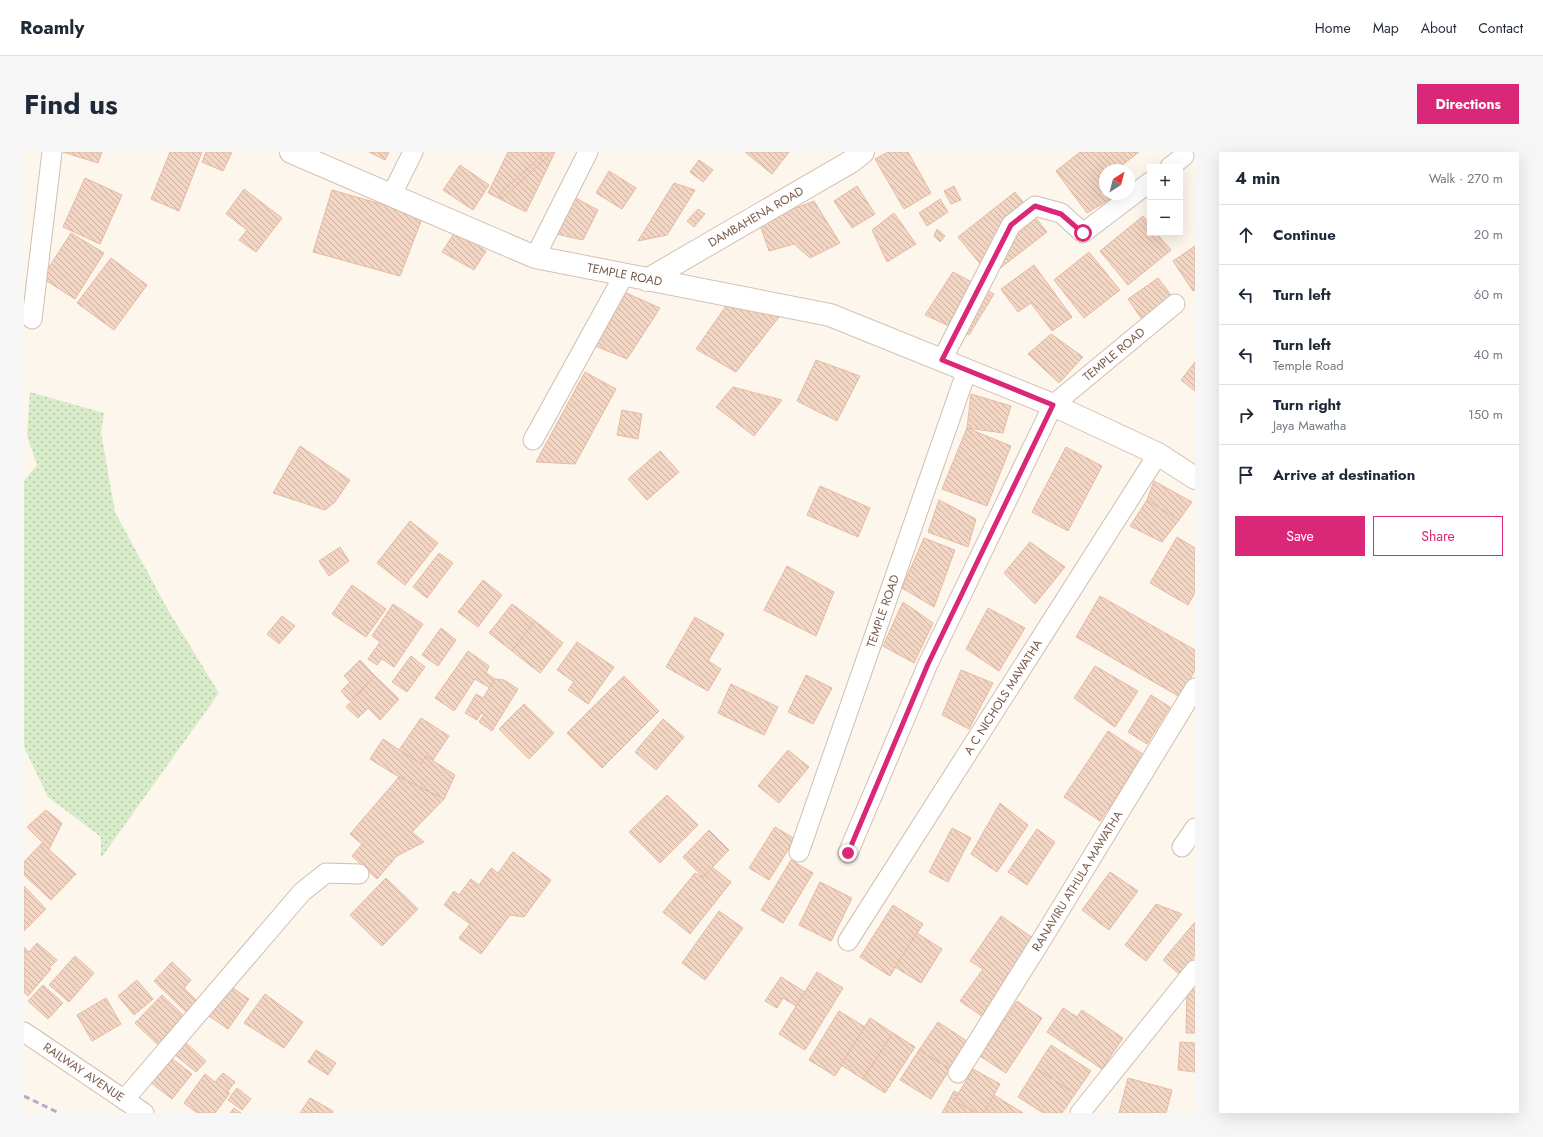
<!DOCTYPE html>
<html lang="en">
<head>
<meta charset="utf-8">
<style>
	:root { --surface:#fff; --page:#f6f6f7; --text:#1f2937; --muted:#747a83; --line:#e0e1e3; --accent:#db2777 }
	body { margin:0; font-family:Jost,sans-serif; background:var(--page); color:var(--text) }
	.controls { position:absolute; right:12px; top:12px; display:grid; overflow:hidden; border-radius:0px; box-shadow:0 4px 16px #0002 }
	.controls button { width:36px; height:36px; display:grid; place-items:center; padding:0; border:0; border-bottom:1px solid var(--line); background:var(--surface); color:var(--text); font:20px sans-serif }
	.compass { position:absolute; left:1075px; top:12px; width:36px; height:36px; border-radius:50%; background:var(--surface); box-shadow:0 4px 16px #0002; rotate:36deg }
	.stop { position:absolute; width:12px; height:12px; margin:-9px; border:3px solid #db2777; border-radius:50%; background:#fff }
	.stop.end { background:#db2777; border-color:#fff; box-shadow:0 1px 4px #0008 }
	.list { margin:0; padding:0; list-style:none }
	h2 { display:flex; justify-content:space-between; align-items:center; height:52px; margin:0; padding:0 16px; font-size:17px }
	h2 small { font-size:13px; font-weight:400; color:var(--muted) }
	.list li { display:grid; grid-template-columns:26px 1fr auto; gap:12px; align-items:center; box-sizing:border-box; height:60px; padding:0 16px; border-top:1px solid var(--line) }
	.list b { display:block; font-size:15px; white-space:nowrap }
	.list p { margin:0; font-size:13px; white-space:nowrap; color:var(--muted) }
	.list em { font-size:13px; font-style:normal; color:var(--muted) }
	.actions { display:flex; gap:8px; padding:12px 16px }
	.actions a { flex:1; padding:9px 0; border:1px solid var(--accent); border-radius:0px; text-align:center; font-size:14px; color:var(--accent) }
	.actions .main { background:var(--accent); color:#fff }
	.icon { flex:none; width:22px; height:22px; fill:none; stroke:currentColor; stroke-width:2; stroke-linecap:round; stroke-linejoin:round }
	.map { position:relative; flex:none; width:1171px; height:961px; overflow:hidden; border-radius:0px }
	header { display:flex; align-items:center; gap:24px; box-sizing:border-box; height:56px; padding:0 20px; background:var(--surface); border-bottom:1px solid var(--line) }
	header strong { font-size:19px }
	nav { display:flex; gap:22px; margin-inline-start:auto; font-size:14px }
	.intro { display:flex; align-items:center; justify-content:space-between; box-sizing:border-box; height:96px; padding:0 24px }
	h1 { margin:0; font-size:28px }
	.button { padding:10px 18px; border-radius:0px; background:var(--accent); color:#fff; font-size:14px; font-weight:700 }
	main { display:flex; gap:24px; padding:0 24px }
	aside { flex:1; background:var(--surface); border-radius:0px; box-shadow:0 4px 16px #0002 }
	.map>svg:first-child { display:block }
</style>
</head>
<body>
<header>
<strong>Roamly</strong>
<nav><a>Home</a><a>Map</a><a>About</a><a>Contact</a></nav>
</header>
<div class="intro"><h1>Find us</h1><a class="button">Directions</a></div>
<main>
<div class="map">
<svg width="1171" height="961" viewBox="0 0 1171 961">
	<defs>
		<pattern id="grass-dots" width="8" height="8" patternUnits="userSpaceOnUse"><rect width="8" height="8" fill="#d8ecc9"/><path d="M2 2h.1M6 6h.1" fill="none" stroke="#b4c2a5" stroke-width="1.8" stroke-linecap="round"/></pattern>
		<pattern id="building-back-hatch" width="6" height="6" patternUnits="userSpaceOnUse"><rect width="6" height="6" fill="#f3d5c3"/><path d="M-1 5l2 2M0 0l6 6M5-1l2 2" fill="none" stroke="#cab0a1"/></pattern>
	</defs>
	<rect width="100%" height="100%" fill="#fdf6ec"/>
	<path fill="url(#grass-dots)" d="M 6,240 L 80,261 L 77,280 L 91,360 L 144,458 L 195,541 L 77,706 L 77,685 L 24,645 L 0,595 L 0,329 L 13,313 L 3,284 Z"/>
	<g fill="url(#building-back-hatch)" stroke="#e6bba3">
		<path d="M 39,0 L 78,0 L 74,11 Z"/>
		<path d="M 146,0 L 178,0 L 155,59 L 127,47 Z"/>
		<path d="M 182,0 L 208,0 L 199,19 L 178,10 Z"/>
		<path d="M 345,0 L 365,0 L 361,8 Z"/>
		<path d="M 484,0 L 531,0 L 502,60 L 464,41 Z"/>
		<path d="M 522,0 L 529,0 L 477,47 L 474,43 Z"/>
		<path d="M 721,0 L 765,0 L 748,22 Z"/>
		<path d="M 864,0 L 884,0 L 907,41 L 880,57 L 851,7 Z"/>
		<path d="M 1056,0 L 1115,0 L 1092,18 L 1081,18 L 1081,42 L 1094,42 L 1063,61 L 1032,19 Z"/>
		<path d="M 675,8 L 689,18 L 679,30 L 666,20 Z"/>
		<path d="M 436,13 L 465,33 L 449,58 L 419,38 Z"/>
		<path d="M 585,19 L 612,36 L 598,57 L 572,41 Z"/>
		<path d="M 61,26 L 98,43 L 76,92 L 39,75 Z"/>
		<path d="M 650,31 L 671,38 L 643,83 L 614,89 Z"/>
		<path d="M 833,34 L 851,62 L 828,76 L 810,49 Z"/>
		<path d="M 930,34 L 937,48 L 927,52 L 920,39 Z"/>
		<path d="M 220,37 L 258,66 L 232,100 L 215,88 L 223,78 L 202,62 Z"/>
		<path d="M 308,38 L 399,64 L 376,124 L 289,100 Z"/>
		<path d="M 991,40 L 1023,80 L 966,124 L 934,85 Z"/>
		<path d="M 548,44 L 574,58 L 559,88 L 528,81 Z"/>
		<path d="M 916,47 L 924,60 L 903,74 L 895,61 Z"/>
		<path d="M 790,49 L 816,91 L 786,106 L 770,92 L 745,99 L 735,70 Z"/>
		<path d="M 674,57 L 681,62 L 670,75 L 663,69 Z"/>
		<path d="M 870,61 L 892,92 L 863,110 L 848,78 Z"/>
		<path d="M 1119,64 L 1126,73 L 1126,81 L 1132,81 L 1147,98 L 1104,133 L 1076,99 Z"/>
		<path d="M 913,77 L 921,84 L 916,90 L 910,84 Z"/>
		<path d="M 431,80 L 462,99 L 450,118 L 418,100 Z"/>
		<path d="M 47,81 L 80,101 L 51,147 L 18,126 Z"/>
		<path d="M 1171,94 L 1171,138 L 1169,139 L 1149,109 Z"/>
		<path d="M 1065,100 L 1096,138 L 1060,166 L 1030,128 Z"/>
		<path d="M 87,106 L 123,133 L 90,178 L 53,151 Z"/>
		<path d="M 1010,113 L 1048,165 L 1028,179 L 1007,151 L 994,160 L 977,137 Z"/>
		<path d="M 929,120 L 970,142 L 945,183 L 901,163 Z"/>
		<path d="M 1134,126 L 1150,147 L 1119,169 L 1104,147 Z"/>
		<path d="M 598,139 L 636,156 L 603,207 L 569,193 Z"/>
		<path d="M 704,151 L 755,165 L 712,220 L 672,197 Z"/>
		<path d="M 1027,182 L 1059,205 L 1035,231 L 1004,202 Z"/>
		<path d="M 792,208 L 836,224 L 813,269 L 773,249 Z"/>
		<path d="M 1171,210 L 1171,239 L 1157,228 Z"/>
		<path d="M 561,220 L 592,237 L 551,312 L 512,310 Z"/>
		<path d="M 709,235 L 758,248 L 730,284 L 692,255 Z"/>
		<path d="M 947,242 L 987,254 L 979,281 L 943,276 Z"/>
		<path d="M 598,258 L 618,262 L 614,287 L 593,283 Z"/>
		<path d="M 943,276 L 987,294 L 963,354 L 918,337 Z"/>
		<path d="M 276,294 L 326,328 L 311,350 L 301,358 L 249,341 Z"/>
		<path d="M 1042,295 L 1078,314 L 1044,379 L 1008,360 Z"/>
		<path d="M 636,299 L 655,320 L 623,348 L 604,327 Z"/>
		<path d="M 1130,329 L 1168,350 L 1155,368 L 1123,348 Z"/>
		<path d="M 796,334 L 846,356 L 834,385 L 783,363 Z"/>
		<path d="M 915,348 L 952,367 L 944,395 L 904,380 Z"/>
		<path d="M 1123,348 L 1155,368 L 1138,390 L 1106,374 Z"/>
		<path d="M 386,369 L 414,391 L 381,433 L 353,411 Z"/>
		<path d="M 1153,385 L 1171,396 L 1171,441 L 1164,453 L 1126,431 Z"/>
		<path d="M 900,386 L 931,398 L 910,455 L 878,436 Z"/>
		<path d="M 1006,390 L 1041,415 L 1011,452 L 980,421 Z"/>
		<path d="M 316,395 L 325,409 L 305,424 L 295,409 Z"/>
		<path d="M 415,401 L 429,411 L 403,446 L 389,435 Z"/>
		<path d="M 763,414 L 810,440 L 792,484 L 740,458 Z"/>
		<path d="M 459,428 L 478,443 L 454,475 L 434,460 Z"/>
		<path d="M 328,433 L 362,457 L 342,485 L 308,462 Z"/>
		<path d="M 1076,444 L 1171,498 L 1171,518 L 1156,545 L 1052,485 Z"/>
		<path d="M 879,450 L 909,471 L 890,511 L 859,494 Z"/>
		<path d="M 369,452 L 399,472 L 370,515 L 358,507 L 353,513 L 344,507 L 356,490 L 348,484 Z"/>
		<path d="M 488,452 L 511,469 L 488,499 L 465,481 Z"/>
		<path d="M 964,456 L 1001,476 L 975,519 L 942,497 Z"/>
		<path d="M 258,464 L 271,474 L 255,492 L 243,482 Z"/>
		<path d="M 671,465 L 700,482 L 684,509 L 697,517 L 684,539 L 642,515 Z"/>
		<path d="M 511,469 L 539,491 L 516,521 L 488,499 Z"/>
		<path d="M 417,476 L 432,488 L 414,514 L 398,503 Z"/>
		<path d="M 553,490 L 590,515 L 564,552 L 544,538 L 550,530 L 533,518 Z"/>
		<path d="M 444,499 L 465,514 L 462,521 L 471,527 L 466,536 L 451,527 L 430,559 L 411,546 Z"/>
		<path d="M 387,504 L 401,515 L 383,540 L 368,530 Z"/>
		<path d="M 336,508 L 351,524 L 326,549 L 317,539 L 326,530 L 320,524 Z"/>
		<path d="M 1071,514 L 1114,539 L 1091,575 L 1050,546 Z"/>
		<path d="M 937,518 L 969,531 L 945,577 L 918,563 Z"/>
		<path d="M 782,523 L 808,536 L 789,572 L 764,560 Z"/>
		<path d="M 351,524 L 375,547 L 356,568 L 344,556 L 334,566 L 322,555 Z"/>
		<path d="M 600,524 L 635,559 L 578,616 L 543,581 Z"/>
		<path d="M 471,527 L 480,528 L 494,537 L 468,579 L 455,570 L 460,562 L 457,561 L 453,568 L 441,561 L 452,542 L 459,546 Z"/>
		<path d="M 707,532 L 754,555 L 740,583 L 694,561 Z"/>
		<path d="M 1127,543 L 1146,555 L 1123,592 L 1104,580 Z"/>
		<path d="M 500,552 L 530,581 L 505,607 L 475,577 Z"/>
		<path d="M 397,566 L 425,584 L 409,608 L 402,604 L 397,612 L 375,598 Z"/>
		<path d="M 639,567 L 660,585 L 632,618 L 611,600 Z"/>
		<path d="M 1084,579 L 1120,603 L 1076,669 L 1040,645 Z"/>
		<path d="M 359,587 L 397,612 L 402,604 L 431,623 L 420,647 L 375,625 L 346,607 Z"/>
		<path d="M 764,598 L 785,615 L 755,651 L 734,634 Z"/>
		<path d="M 375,625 L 420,647 L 388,680 L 400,690 L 373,704 L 353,727 L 328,704 L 338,692 L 326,682 Z"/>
		<path d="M 643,643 L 674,673 L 636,711 L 605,680 Z"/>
		<path d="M 976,651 L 1004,673 L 973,720 L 947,702 Z"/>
		<path d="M 22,658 L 38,671 L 25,697 L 3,675 Z"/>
		<path d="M 751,675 L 771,687 L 745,728 L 725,716 Z"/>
		<path d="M 928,676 L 947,686 L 924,730 L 905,720 Z"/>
		<path d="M 1013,677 L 1031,690 L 1003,733 L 984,720 Z"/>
		<path d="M 685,678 L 705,698 L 679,725 L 659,705 Z"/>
		<path d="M 18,691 L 52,722 L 27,748 L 0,723 L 0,710 Z"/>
		<path d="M 489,700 L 527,728 L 500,765 L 486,763 L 457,802 L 435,786 L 446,772 L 420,753 L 430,739 L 435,743 L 447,727 L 455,733 L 467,716 L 474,721 Z"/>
		<path d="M 767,708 L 789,721 L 759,771 L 737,758 Z"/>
		<path d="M 688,715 L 707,730 L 666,782 L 639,760 L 671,721 L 679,725 Z"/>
		<path d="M 1086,720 L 1114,739 L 1085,778 L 1058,758 Z"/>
		<path d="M 362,726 L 394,757 L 358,794 L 326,763 Z"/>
		<path d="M 796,730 L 828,746 L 807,789 L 775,773 Z"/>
		<path d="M 0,734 L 22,757 L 0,779 Z"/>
		<path d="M 1132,752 L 1158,762 L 1122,809 L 1101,793 Z"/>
		<path d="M 869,753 L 899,772 L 866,824 L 836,805 Z"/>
		<path d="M 695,759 L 719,776 L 681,828 L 658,811 Z"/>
		<path d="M 977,764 L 1012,788 L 959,865 L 936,849 L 959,817 L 946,809 Z"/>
		<path d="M 1171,770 L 1171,804 L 1155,822 L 1139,808 Z"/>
		<path d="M 893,781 L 918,797 L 897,831 L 871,815 Z"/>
		<path d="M 13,791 L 33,808 L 25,816 L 27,817 L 4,844 L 0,840 L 0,795 L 5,800 Z"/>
		<path d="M 51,804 L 70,821 L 45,850 L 25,833 Z"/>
		<path d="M 148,810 L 167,828 L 160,836 L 174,850 L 163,861 L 130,829 Z"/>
		<path d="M 793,820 L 819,836 L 781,898 L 755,882 Z"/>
		<path d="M 757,825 L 781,840 L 772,854 L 759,846 L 753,856 L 741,849 Z"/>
		<path d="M 113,828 L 129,847 L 110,863 L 94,844 Z"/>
		<path d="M 203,832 L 225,847 L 204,877 L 182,862 Z"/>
		<path d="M 19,833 L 39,851 L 24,867 L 4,849 Z"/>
		<path d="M 1163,837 L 1171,837 L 1171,881 L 1162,881 Z"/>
		<path d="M 241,842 L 279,870 L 260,896 L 220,871 Z"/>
		<path d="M 138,843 L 160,864 L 133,892 L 111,871 Z"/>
		<path d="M 82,846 L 97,872 L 68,889 L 53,863 Z"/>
		<path d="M 993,849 L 1018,866 L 982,921 L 956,904 Z"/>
		<path d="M 1039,856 L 1053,865 L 1058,858 L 1099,886 L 1078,917 L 1023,880 Z"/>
		<path d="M 815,859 L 841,875 L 811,924 L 785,908 Z"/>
		<path d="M 846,866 L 869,881 L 839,927 L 817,913 Z"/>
		<path d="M 914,870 L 943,889 L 926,917 L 895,898 Z"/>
		<path d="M 869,881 L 891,895 L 861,941 L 839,927 Z"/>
		<path d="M 161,890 L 182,909 L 172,920 L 150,902 Z"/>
		<path d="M 1156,890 L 1171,891 L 1171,920 L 1154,918 Z"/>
		<path d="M 1027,893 L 1067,919 L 1051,942 L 1012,916 Z"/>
		<path d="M 292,898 L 312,911 L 304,923 L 284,910 Z"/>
		<path d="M 895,898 L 926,917 L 907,947 L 876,928 Z"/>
		<path d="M 146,905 L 168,922 L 148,947 L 126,930 Z"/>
		<path d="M 1012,916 L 1051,942 L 1038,961 L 1019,961 L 994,945 Z"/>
		<path d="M 949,917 L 976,932 L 960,961 L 953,961 L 930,949 Z"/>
		<path d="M 199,921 L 211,930 L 203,940 L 206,941 L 191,961 L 173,961 L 160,951 L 181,922 L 191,930 Z"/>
		<path d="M 1104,926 L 1148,938 L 1142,961 L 1095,961 Z"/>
		<path d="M 213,936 L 227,947 L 218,958 L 204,948 Z"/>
		<path d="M 930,939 L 934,941 L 930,949 L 953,961 L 918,961 Z"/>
		<path d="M 970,943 L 999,961 L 960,961 Z"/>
		<path d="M 286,946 L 309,959 L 308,961 L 276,961 Z"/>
		<path d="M 210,956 L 217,961 L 206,961 Z"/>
	</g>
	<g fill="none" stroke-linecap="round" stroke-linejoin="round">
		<g stroke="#d1beb0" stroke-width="21">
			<g id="street">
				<path d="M 1146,15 L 1160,4"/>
				<path d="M 367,44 L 389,0"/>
				<path d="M 511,105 L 564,0"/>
				<path d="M 8,167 L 28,0"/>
				<path d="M 918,208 L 987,73 L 1011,54 L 1037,61 L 1059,81 L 1126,30"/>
				<path d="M 509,288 L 600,123"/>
				<path d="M 1158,695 L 1171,676"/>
				<path id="s1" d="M 775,700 L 943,218"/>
				<path id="s2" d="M 824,701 L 904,512 L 1029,253 L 1151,152"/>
				<path id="s3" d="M 824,789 L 1134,302"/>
				<path id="s4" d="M 0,880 L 120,961"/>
				<path id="s5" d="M 934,921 L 1015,792 L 1171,536"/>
				<path d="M 100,948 L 278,740 L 302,721 L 335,722"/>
				<path d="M 1056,961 L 1171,818"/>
			</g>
		</g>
		<g stroke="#d6c0b0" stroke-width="24">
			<g id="secondary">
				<path id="s6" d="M 267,0 L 511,105 L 806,163 L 1029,253 L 1134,302 L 1171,326"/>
				<path id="s7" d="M 623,128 L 828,9 L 839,0"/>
			</g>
		</g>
		<use href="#street" stroke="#fff" stroke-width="19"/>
		<use href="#secondary" stroke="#fff" stroke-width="22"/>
		<path stroke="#b9a8c9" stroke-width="3" stroke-dasharray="6 4" stroke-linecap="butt" d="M 0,944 L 35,961"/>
	</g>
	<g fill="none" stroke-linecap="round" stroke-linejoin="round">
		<path stroke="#db2777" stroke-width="5" d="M 824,701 L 904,512 L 1029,253 L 918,208 L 987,73 L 1011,54 L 1037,62 L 1059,81"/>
	</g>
	<g text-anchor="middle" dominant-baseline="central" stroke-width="4" stroke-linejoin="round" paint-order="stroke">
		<g font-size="12" fill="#7a5c4d" stroke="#fffaf3">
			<text stroke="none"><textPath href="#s7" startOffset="126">DAMBAHENA ROAD</textPath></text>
			<text stroke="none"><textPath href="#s6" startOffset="357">TEMPLE ROAD</textPath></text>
			<text stroke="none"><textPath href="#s2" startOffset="572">TEMPLE ROAD</textPath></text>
			<text stroke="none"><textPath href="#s1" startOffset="255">TEMPLE ROAD</textPath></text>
			<text stroke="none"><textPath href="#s3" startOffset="289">A C NICHOLS MAWATHA</textPath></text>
			<text stroke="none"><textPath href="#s5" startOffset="226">RANAVIRU ATHULA MAWATHA</textPath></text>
			<text stroke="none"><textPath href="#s4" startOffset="72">RAILWAY AVENUE</textPath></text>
		</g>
	</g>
</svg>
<div class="controls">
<button>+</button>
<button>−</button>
</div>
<svg class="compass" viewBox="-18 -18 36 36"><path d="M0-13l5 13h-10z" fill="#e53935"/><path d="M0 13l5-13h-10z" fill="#747a83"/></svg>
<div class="stop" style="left:1059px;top:81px"></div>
<div class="stop end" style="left:824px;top:701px"></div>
</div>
<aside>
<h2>4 min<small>Walk · 270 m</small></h2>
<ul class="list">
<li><svg class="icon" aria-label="ahead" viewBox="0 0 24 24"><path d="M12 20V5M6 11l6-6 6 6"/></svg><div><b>Continue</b></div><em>20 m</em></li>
<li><svg class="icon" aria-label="left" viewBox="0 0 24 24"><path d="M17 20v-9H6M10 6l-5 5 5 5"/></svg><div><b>Turn left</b></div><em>60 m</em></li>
<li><svg class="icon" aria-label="left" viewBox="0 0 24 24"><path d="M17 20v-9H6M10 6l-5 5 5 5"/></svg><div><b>Turn left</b><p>Temple Road</p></div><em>40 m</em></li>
<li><svg class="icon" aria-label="right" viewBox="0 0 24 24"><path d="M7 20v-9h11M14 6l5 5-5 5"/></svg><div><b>Turn right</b><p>Jaya Mawatha</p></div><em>150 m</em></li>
<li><svg class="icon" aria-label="arrive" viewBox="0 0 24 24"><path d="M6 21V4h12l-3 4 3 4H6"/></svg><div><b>Arrive at destination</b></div></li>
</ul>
<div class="actions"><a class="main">Save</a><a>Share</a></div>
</aside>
</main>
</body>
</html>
